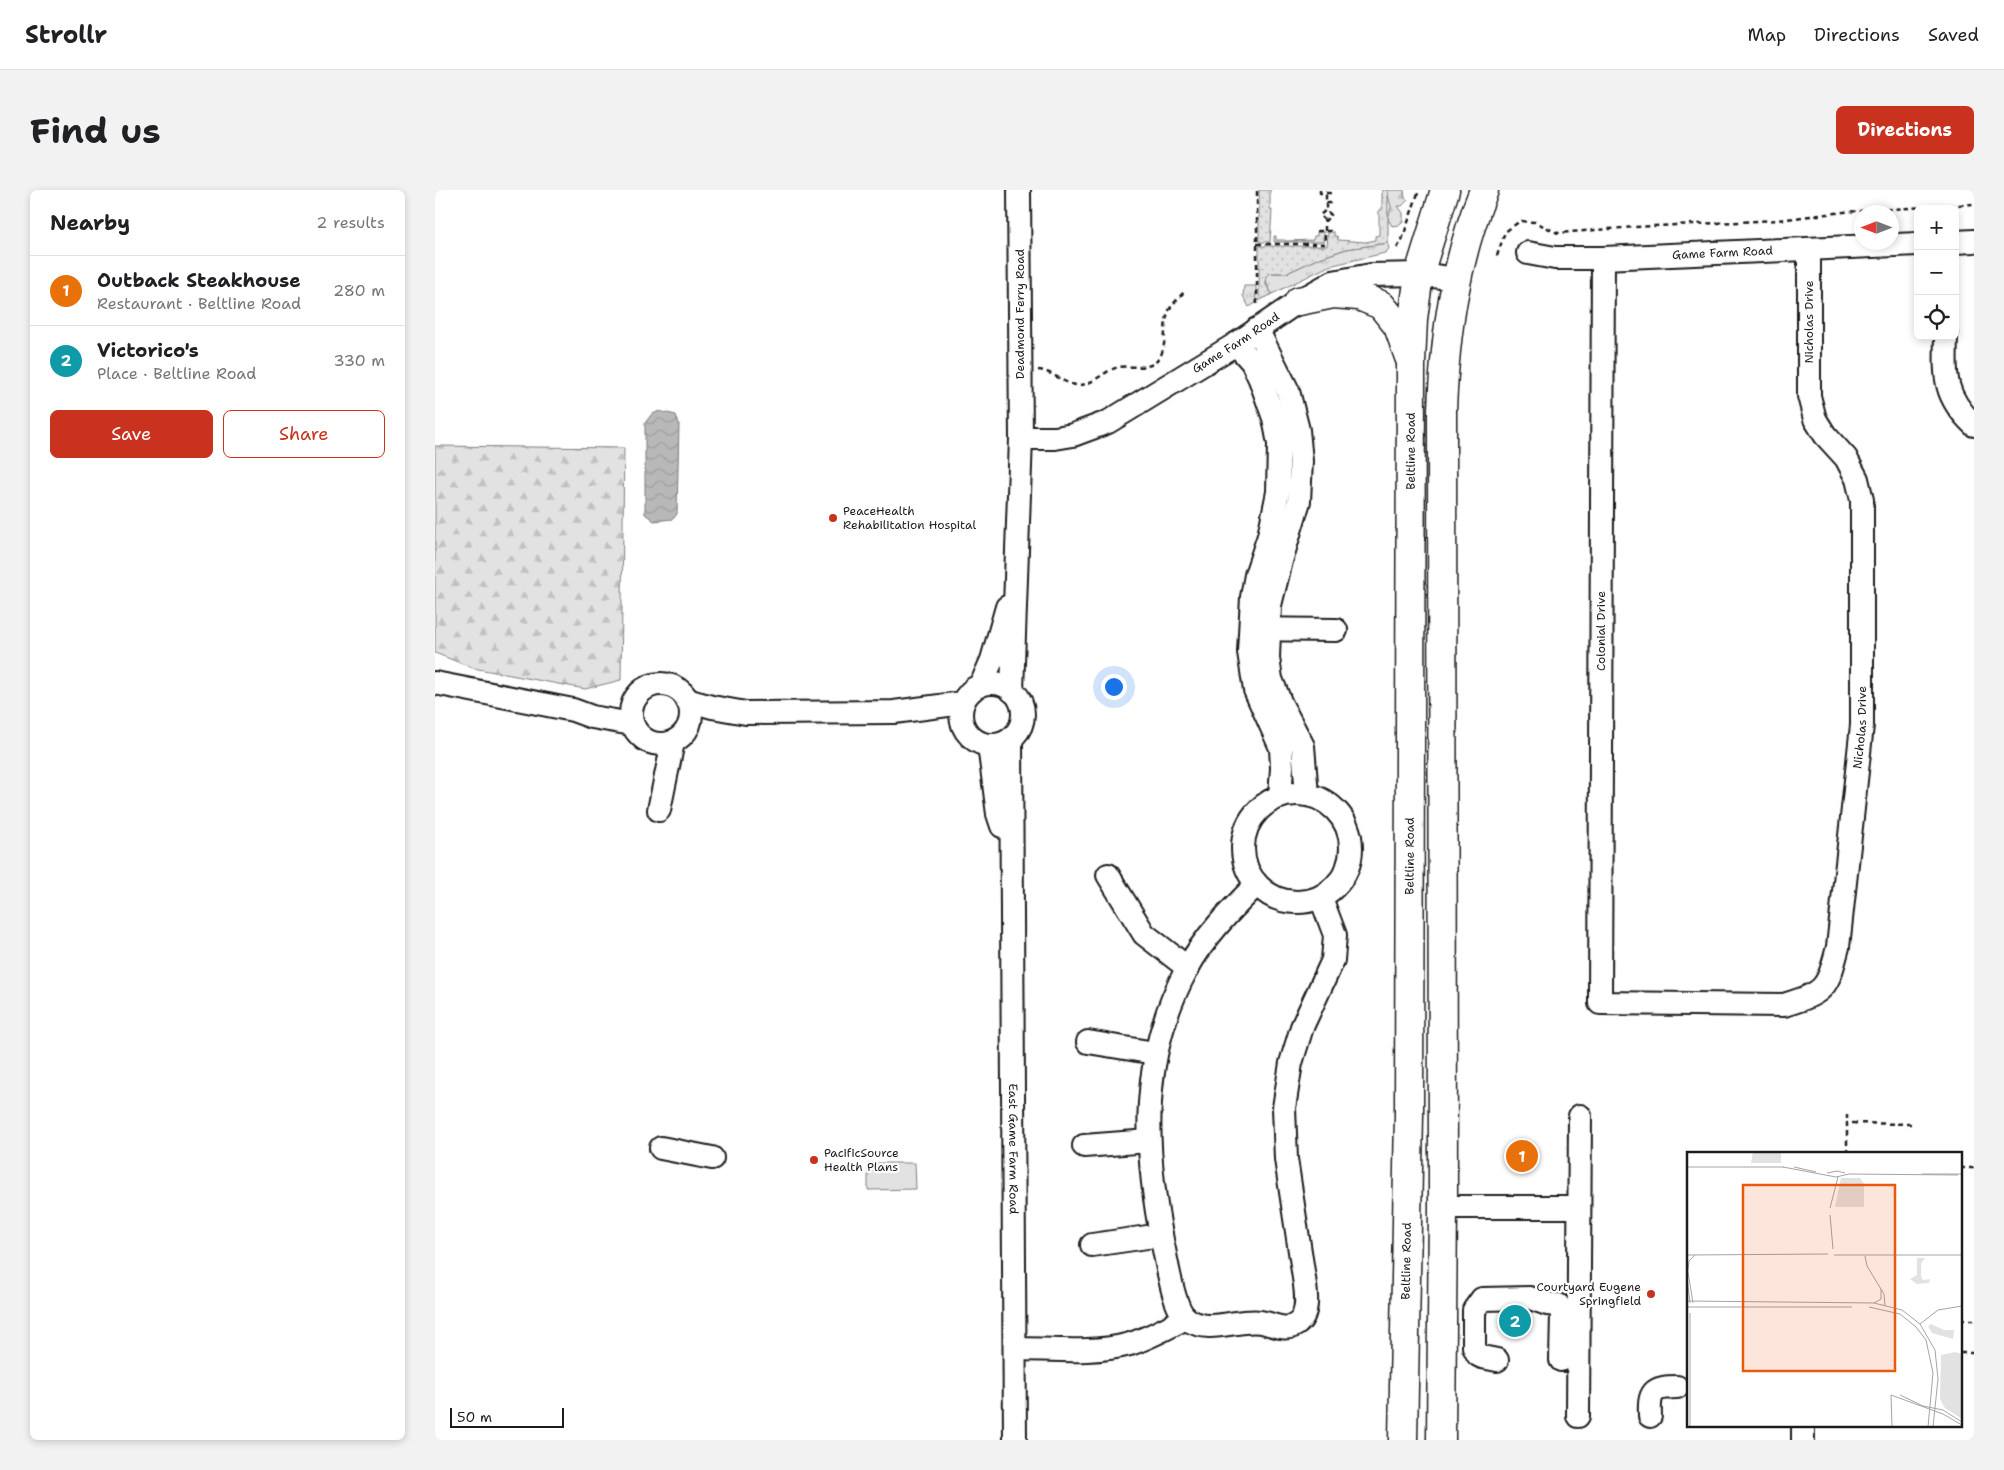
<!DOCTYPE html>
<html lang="en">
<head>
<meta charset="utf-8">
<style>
	:root { --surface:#fff; --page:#f2f2f2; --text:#202124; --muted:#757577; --line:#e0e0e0; --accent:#c8321e }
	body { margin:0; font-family:"Shantell Sans",sans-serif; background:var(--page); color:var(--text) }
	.controls { position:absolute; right:15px; top:15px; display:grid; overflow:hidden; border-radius:8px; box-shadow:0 2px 8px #0003 }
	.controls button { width:45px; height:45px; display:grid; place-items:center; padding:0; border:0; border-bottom:1px solid var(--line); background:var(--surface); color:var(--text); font:25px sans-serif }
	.compass { position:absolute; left:1419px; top:15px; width:45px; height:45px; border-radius:50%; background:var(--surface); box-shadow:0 2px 8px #0003; rotate:270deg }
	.scale { position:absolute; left:15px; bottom:12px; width:114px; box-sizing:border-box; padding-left:5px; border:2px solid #1c1c1c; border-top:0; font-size:14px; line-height:18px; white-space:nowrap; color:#1c1c1c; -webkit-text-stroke:4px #fff; paint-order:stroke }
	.you { position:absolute; left:678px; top:496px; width:18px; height:18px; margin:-12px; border:4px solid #fff; border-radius:50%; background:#1a73e8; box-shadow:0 0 0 8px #1a73e833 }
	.badge { display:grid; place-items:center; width:32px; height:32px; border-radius:50%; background:var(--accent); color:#fff; font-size:16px; font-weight:700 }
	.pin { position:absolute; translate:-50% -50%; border:2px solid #fff; box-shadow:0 1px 5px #0006 }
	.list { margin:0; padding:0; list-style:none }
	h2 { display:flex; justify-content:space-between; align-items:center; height:65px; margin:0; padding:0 20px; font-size:21px }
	h2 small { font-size:16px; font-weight:400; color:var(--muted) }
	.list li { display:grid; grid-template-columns:32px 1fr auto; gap:15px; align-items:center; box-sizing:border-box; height:70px; padding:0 20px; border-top:1px solid var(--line) }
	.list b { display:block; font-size:19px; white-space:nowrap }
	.list p { margin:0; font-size:16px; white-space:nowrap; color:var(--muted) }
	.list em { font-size:16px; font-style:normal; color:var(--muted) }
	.actions { display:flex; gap:10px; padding:15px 20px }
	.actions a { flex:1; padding:11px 0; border:1px solid var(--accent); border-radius:8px; text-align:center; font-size:18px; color:var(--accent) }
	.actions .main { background:var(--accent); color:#fff }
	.icon { flex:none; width:28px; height:28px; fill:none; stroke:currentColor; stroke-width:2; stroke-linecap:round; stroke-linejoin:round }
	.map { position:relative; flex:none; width:1539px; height:1250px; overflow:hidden; border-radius:8px }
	header { display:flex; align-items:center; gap:30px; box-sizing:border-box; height:70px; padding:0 25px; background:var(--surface); border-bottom:1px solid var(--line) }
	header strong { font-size:24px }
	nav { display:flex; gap:28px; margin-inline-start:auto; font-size:18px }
	.intro { display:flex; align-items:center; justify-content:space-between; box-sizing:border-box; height:120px; padding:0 30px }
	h1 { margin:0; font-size:35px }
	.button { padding:12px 22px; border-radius:8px; background:var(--accent); color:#fff; font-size:18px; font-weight:700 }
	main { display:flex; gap:30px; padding:0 30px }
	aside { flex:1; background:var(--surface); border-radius:8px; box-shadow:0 2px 8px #0003 }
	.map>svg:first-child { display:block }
</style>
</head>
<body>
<header>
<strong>Strollr</strong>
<nav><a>Map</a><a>Directions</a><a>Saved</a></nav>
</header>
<div class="intro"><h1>Find us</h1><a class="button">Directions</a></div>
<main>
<aside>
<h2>Nearby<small>2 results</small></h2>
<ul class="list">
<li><span class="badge" style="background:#e8710a">1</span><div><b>Outback Steakhouse</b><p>Restaurant · Beltline Road</p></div><em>280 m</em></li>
<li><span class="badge" style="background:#0f9aa8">2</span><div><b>Victorico's</b><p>Place · Beltline Road</p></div><em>330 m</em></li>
</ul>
<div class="actions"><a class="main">Save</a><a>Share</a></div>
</aside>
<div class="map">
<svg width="1539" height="1250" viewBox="0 0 1539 1250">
	<defs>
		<pattern id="grass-tufts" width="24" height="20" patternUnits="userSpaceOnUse" patternTransform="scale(1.25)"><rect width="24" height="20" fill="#e2e2e2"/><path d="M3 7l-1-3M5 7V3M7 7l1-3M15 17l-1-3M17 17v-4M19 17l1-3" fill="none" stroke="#c1c1c1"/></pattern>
		<pattern id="forest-firs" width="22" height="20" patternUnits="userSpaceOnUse" patternTransform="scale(1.25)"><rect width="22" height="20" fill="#e2e2e2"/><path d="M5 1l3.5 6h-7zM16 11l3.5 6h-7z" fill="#c1c1c1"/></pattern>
		<pattern id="garden-dots" width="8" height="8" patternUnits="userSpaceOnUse" patternTransform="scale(1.25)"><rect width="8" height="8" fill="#e2e2e2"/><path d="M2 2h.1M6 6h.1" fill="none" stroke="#c1c1c1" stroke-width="1.8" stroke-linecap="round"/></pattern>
		<pattern id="water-waves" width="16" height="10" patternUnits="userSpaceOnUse" patternTransform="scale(1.25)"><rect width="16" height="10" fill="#b8b8b8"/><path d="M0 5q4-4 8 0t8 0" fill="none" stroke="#9e9e9e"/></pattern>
	</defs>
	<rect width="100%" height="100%" fill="#fff"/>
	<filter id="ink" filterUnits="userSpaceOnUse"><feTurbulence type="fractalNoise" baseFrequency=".02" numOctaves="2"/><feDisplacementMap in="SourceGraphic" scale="10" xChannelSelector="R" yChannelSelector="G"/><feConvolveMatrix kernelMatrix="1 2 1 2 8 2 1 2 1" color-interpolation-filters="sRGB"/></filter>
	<g filter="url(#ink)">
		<g fill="url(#grass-tufts)" stroke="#7f7f7f">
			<path d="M 953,53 L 954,59 L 950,63 L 894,76 L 837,104 L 832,95 L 831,86 L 836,83 L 852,83 L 882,69 L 911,59 Z"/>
			<path d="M 809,96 L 821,96 L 821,113 L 814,117 L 808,106 Z"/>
		</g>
		<g fill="url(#forest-firs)" stroke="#7f7f7f">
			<path d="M 952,0 L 969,0 L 970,8 L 973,10 L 967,16 L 963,16 L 968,23 L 968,32 L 965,35 L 957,36 L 953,29 L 956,17 Z"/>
			<path d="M 0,256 L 189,258 L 186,490 L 150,499 L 38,478 L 0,463 Z"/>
		</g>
		<g fill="url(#garden-dots)" stroke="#7f7f7f">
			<path d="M 824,0 L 835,0 L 835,20 L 837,20 L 835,52 L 824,52 Z"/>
			<path d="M 947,0 L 953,0 L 953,53 L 911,59 L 882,69 L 852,83 L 836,83 L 831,86 L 831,95 L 837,104 L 824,111 L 824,56 L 892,56 L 893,42 L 899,42 L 899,46 L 902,46 L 903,50 L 931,52 L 940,50 L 940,46 L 944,45 L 944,20 L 947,20 Z"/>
			<path d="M 882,42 L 889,42 L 888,52 L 839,52 L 839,46 L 841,46 L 841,50 L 850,50 L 851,51 L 878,50 L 879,46 L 882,46 Z"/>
		</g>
		<path fill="#e2e2e2" stroke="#7f7f7f" d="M 433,973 L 480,973 L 481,999 L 433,1000 Z"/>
		<path fill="url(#water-waves)" stroke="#7a7a7a" d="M 224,221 L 241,225 L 244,234 L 242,324 L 238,329 L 219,331 L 210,324 L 210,233 L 216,225 Z"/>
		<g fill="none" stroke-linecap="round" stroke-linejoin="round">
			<g stroke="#1c1c1c" stroke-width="26">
				<g id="minor">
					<path d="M 1520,52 L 1539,51"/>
					<path id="s1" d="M 1093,63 L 1120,68 L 1168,68 L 1483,54"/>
					<path id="s2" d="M 1168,68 L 1165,813 L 1349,815 C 1391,802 1392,799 1403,757 L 1427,535 L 1427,310 L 1422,289 L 1411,268 L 1390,245 L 1380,229 L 1374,206 L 1374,60"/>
					<path d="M 822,139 L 853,201 L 863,240 L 866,271 L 864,311 L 846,371 L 835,415 L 833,468 L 836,489 L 846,514 L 868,556 L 872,605"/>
					<path d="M 1511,146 C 1510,186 1508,206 1539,235"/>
					<path d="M 801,154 L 817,172 L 825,189 L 839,228 L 844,254 L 843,302 L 834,346 L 821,385 L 817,407 L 814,462 L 820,500 L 846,558 L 847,578 L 845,607"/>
					<path id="s3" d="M 586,248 L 620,248 L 638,245 L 673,232 L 801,154 L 864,111 L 898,92 L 936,85 L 984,84 L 1021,89"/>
					<path d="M 818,439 L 901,440"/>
					<path d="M 0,493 L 138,520 L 157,527 L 197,534"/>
					<circle cx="557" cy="524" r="31"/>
					<circle cx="226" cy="524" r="30"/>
					<path d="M 546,495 L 557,470 L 572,417"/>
					<path d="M 577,501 L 586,248 L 584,0"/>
					<path d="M 252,510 L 277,517 L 311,523 L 459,522 L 528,513"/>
					<path id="s4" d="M 576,549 L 580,1250"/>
					<path d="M 554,555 L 563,624 L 567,636"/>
					<circle cx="862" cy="658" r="54"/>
					<path d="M 224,620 L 238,552"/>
					<path d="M 673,685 L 709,744 L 753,778"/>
					<path d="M 821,695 C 796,720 769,747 752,779 C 704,867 709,960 728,1055 C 732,1071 738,1119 752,1129 C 774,1145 802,1128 826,1132 C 838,1134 850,1142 862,1134 C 875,1124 871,1102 869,1088 L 851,969 L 849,918 L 856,873 L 867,837 L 898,770 L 900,745 L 886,708"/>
					<path d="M 653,852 L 720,863"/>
					<path d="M 649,956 L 714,951"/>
					<path d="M 226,958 L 277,968"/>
					<path d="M 1008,1017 L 1144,1017"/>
					<path d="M 657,1055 L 726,1045"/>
					<path d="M 580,1159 C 617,1159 659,1164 695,1154 C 714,1148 732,1138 751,1128"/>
					<path d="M 1062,1170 L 1047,1167 L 1043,1165 L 1039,1157 L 1039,1120 L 1047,1109 L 1095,1108 L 1112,1114 L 1123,1115 L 1127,1123 L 1126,1170"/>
					<path d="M 1143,1226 L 1145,926"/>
					<path d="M 1215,1226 C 1214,1202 1217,1197 1242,1197"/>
					<path d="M 1368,1250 L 1368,1236"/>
				</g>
			</g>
			<g stroke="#1c1c1c" stroke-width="31">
				<g id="major">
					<path d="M 864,111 L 898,104 L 924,106 L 946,115 L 963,136 L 974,167"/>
					<path id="s5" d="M 968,1250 L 974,924 L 976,173 L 978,129 L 984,84 L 1010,0"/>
					<path d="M 1006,1250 L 1008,1017 L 1007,220 C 1010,143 1020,72 1049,0"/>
				</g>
			</g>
			<g stroke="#1c1c1c" stroke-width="2.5" stroke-dasharray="5 4" stroke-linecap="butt">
				<path d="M 885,0 L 885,3 L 897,3 L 897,0"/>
				<path d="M 891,13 L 898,13"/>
				<path d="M 890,31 L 885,25 L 891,20"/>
				<path d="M 882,41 L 899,41"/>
				<path d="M 822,54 L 890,54 L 890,31 L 896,25 L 891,20 L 891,0"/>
				<path d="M 962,58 L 967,50 L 984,0"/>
				<path d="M 1062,66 L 1070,42 L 1085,31 L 1100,32 L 1123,43 L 1200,37 L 1343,30 L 1409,22 L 1539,14"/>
				<path d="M 822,114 L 822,0"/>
				<path d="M 603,180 C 618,181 628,194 642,195 C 658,196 669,180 684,177 C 699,175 718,182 726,165 C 732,151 728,137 733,123 C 735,116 744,108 749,102"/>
				<path d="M 1412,924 L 1412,933"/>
				<path d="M 1412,964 L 1412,933 L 1476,934"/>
				<path d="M 1525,978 L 1539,978"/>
				<path d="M 1525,1130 L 1539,1130"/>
				<path d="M 1525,1163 L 1539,1163"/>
			</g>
			<use href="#minor" stroke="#fff" stroke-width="22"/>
			<use href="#major" stroke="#fff" stroke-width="28"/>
		</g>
	</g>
	<g fill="#c8321e" stroke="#fff" stroke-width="2">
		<circle cx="398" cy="328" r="5"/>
		<circle cx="379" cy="970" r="5"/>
		<circle cx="1216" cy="1104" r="5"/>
	</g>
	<g text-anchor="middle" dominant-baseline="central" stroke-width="4.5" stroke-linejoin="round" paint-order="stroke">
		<g font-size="12" fill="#1c1c1c" stroke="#fff">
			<text stroke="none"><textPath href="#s1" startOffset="195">Game Farm Road</textPath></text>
			<text transform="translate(585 124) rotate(-90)">Deadmond Ferry Road</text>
			<text transform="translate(1374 132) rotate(-90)">Nicholas Drive</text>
			<text stroke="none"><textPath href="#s3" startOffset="240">Game Farm Road</textPath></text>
			<text stroke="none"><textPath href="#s5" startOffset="989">Beltline Road</textPath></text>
			<text transform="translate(1166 441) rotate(-90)">Colonial Drive</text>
			<text stroke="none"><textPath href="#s2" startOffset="1236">Nicholas Drive</textPath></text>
			<text stroke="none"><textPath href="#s5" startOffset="584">Beltline Road</textPath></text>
			<text stroke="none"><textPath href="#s4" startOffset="410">East Game Farm Road</textPath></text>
			<text stroke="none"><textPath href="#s5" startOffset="179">Beltline Road</textPath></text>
		</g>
		<g font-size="12" fill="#1c1c1c" stroke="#fff" text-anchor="start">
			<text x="408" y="321">PeaceHealth<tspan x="408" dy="14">Rehabilitation Hospital</tspan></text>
			<text x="389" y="963">PacificSource<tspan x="389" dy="14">Health Plans</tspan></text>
			<text x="1206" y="1097" text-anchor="end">Courtyard Eugene<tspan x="1206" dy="14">Springfield</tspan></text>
		</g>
	</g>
	<g transform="translate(1252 962)">
		<rect width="275" height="275" fill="#fff"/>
		<path d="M 268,200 L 275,202 L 275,267 L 258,256 L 253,247 L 254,203 Z" fill="#e2e2e2"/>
		<path d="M 94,0 L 94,11 L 64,11 L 66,0 ZM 154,26 L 173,26 L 177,32 L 177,55 L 148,55 ZM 230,106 L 238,106 L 234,112 L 234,124 L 236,128 L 243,127 L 242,131 L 230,132 L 223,127 L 230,123 ZM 244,172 L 257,178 L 267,178 L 266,187 L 245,181 L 241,174 Z" fill="#e2e2e2"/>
		<path fill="none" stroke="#a4a4a4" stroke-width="1" d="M 0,15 L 97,15M 96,15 L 149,25 L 162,22 L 271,23M 107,15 L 129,20M 140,21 L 150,19 L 158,21M 235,22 L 275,22M 143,56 L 151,25M 143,63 L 146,97M 0,103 L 141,102M 147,103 L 275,103M 178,104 L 180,114 L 197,142 L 198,154M 0,114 L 6,151M 1,118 L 2,109 L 8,103M 0,126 L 3,151M 0,149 L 187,151 L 215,158 L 233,172 L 248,198 L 251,227 L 246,275M 187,151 L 194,147 L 194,137M 0,155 L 165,155M 182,155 L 213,162 L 229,175 L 239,188 L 246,221 L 241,275M 233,172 L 251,158 L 275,154M 204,243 L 256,262 L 275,273M 204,243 L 205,275M 213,243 L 236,254 L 256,258 L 275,270M 3,275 L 3,161"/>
		<path fill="#e8590c" fill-opacity="0.15" stroke="#e8590c" stroke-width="2.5" d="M 56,33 L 208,33 L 208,219 L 56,219 Z"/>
		<rect width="275" height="275" fill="none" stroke="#1c1c1c" stroke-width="2.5"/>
	</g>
</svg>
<div class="controls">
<button>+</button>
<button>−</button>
<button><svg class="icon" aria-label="locate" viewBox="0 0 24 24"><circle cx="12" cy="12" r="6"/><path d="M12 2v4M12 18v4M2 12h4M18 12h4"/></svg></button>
</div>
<svg class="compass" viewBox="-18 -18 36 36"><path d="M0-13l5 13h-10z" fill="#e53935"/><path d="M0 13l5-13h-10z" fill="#757577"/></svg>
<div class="scale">50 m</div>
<div class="you"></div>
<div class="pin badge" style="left:1087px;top:966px;background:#e8710a">1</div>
<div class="pin badge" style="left:1080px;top:1131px;background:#0f9aa8">2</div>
</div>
</main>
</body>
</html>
